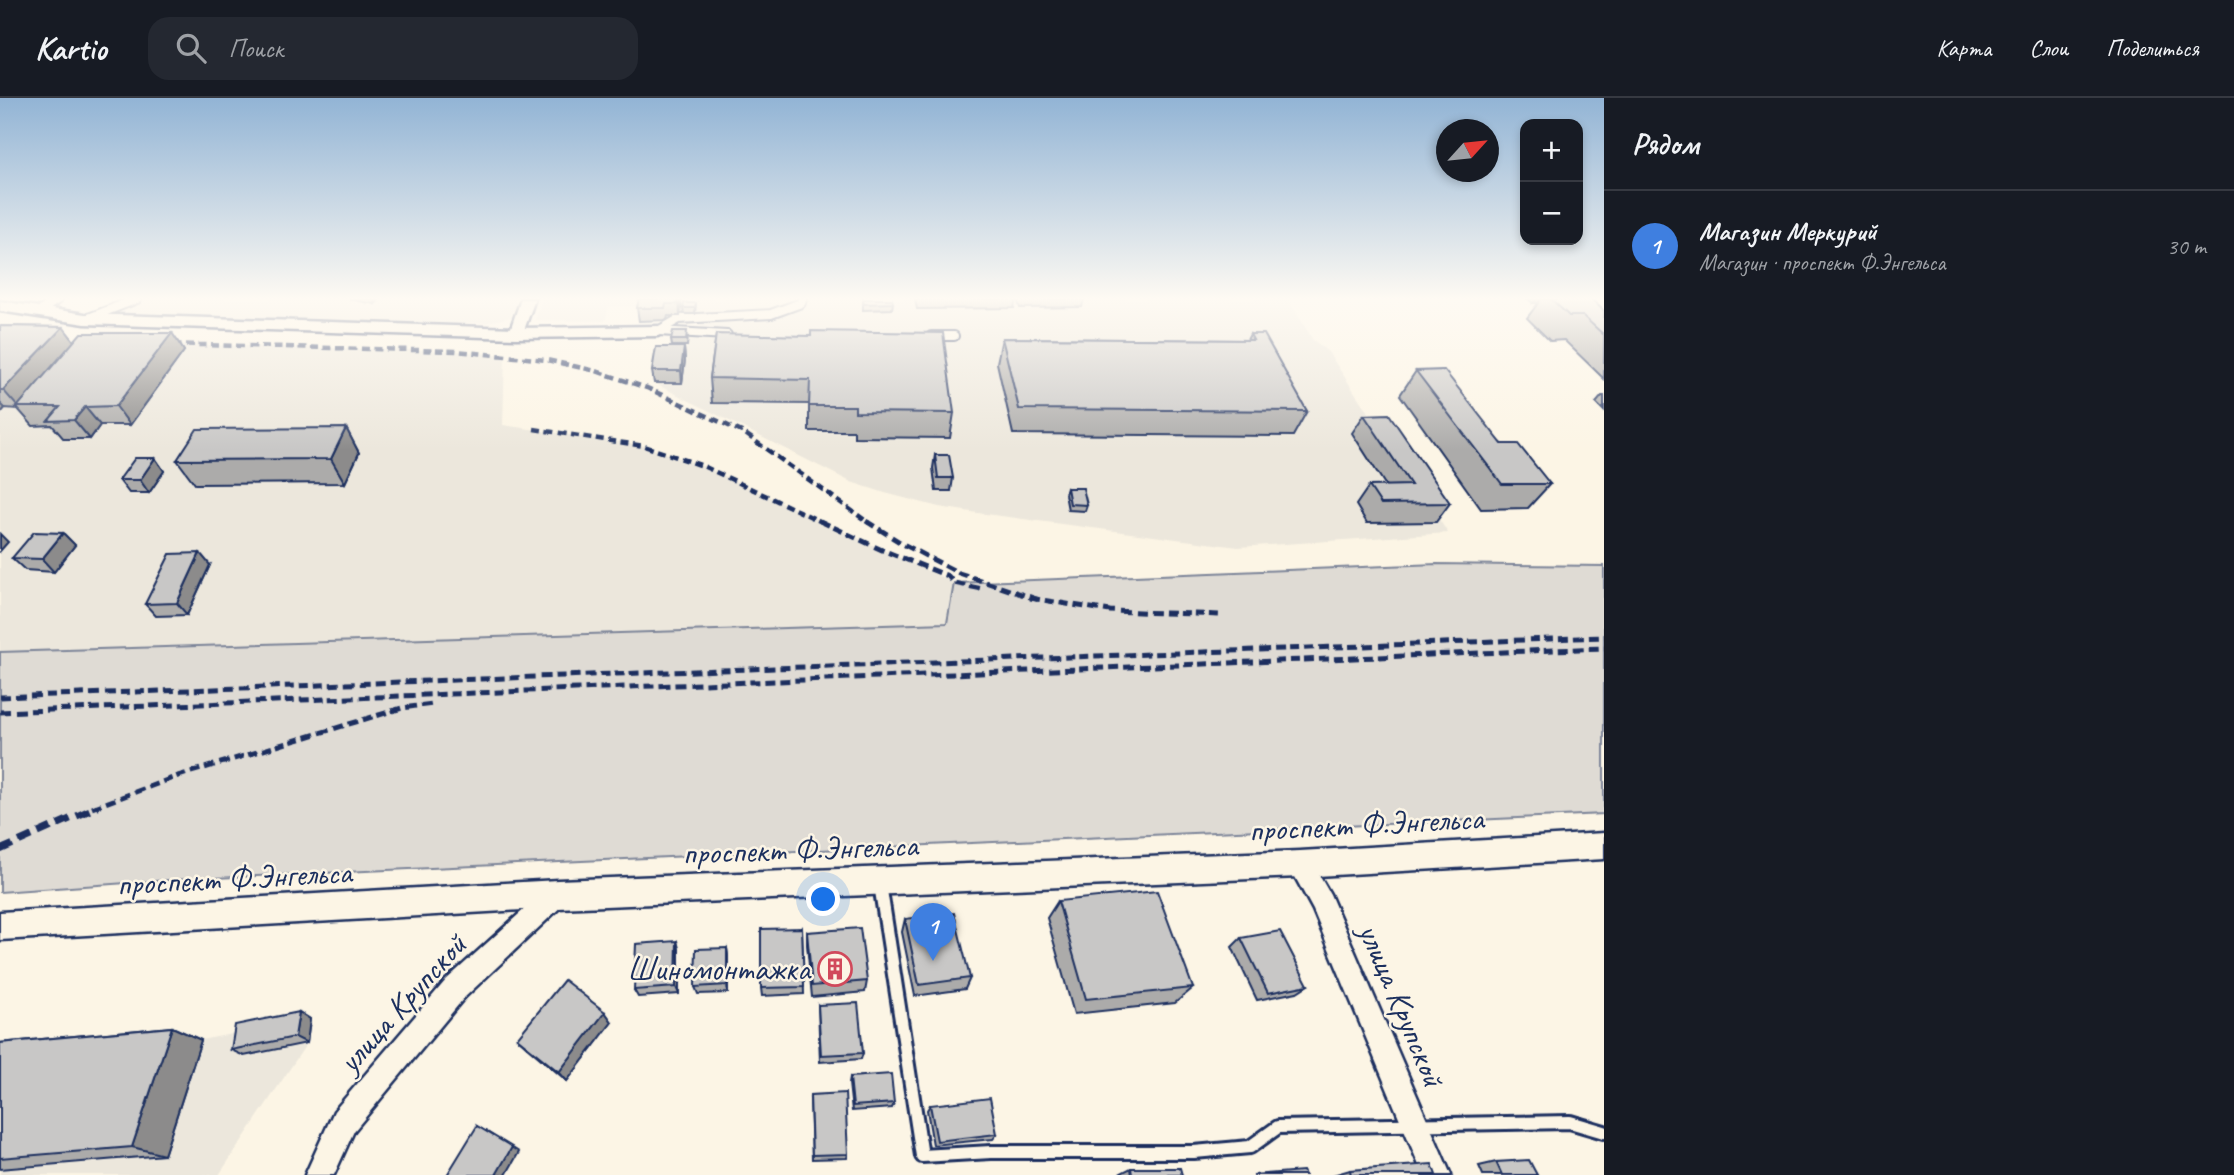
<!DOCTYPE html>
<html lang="ru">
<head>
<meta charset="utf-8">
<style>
	:root { --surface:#171b24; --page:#242831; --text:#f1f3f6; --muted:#9ea1a6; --line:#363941; --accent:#7c3aed }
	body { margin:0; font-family:Caveat,sans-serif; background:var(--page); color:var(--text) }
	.controls { position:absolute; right:21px; top:21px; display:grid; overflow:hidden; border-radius:14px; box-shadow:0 4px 10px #0003 }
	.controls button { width:63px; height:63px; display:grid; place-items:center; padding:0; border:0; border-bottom:2px solid var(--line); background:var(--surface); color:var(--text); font:35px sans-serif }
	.compass { position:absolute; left:1436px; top:21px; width:63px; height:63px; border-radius:50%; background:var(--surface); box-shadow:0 4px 10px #0003; rotate:63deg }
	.you { position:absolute; left:824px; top:802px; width:24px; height:24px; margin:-18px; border:5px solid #fff; border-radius:50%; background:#1a73e8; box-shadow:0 0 0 10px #1a73e833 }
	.badge { display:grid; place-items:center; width:46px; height:46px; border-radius:50%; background:var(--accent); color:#fff; font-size:23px; font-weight:700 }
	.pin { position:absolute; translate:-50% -58px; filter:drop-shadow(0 2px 4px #0008) }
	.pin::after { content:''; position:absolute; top:37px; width:24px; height:21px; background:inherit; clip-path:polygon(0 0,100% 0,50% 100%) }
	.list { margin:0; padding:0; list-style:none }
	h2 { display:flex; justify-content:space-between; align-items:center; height:91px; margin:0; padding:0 28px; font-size:30px }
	h2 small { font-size:23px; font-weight:400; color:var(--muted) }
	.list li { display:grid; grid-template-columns:46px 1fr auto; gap:21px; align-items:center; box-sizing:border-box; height:112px; padding:0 28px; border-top:2px solid var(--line) }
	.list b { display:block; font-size:26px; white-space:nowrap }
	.list p { margin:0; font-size:23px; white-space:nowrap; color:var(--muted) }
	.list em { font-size:23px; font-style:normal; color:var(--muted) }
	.icon { flex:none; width:38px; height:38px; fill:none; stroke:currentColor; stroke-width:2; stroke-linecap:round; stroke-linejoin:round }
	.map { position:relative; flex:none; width:1604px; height:1077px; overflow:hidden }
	header { display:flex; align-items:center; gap:42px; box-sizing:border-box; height:98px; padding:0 35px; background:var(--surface); border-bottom:2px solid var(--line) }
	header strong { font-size:33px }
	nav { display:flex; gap:38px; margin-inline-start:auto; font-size:24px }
	.search { width:490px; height:63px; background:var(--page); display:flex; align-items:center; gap:18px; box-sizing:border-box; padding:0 24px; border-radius:21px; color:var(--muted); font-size:26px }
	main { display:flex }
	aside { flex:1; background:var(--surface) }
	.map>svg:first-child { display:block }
</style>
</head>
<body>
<header>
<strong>Kartio</strong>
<div class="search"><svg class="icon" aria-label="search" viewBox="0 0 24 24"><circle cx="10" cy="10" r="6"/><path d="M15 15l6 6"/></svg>Поиск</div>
<nav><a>Карта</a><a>Слои</a><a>Поделиться</a></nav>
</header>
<main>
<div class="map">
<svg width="1604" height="1077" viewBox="0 0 1604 1077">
	<rect width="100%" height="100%" fill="#fcf5e5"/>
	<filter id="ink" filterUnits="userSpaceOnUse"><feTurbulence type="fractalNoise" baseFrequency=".0143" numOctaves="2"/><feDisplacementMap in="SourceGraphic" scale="14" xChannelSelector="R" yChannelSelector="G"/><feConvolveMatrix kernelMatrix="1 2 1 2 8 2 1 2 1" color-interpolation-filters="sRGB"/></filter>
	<g filter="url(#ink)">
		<g fill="#ece7dc">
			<path d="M 112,201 L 518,201 L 511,219 L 485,225 L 133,221 L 118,218 L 118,205 Z"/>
			<path d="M 542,201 L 1288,201 L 1313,242 L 1328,254 L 1448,435 L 1238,449 L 978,415 L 939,409 L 885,395 L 851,384 L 654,285 L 682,285 L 688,239 L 701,231 L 702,218 L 639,223 L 642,208 L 609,208 L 605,223 L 535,222 Z"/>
			<path d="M 0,242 L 456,253 L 505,257 L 503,327 L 644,348 L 703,368 L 954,485 L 947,525 L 0,554 Z"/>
			<path d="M 310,921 L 307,945 L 219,1077 L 0,1077 L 0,959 L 201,942 Z"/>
		</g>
		<path fill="#dfdbd4" stroke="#7d8599" stroke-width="2" d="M 1437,466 L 1604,468 L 1604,716 L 169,782 L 0,794 L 0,554 L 947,525 L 954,485 Z"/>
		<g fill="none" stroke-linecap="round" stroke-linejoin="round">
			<g stroke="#1b2f5e" stroke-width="12">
				<g id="service-far1">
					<path d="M 39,214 L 58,201"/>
					<path d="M 86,221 L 137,201"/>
					<path d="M 658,233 L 727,237"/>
					<path d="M 658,233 L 679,221 L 771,216 L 801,205 L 802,201"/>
					<path d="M 931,238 L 954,238"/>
				</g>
			</g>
			<g stroke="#1b2f5e" stroke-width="18">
				<path id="service" d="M 880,786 L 922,1058 L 991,1054 L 1194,1054 L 1250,1049 L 1278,1029 L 1570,1024 L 1604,1034"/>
			</g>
			<g stroke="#1b2f5e" stroke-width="5">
				<g id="minor">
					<path d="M 521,201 L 535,201 L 523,235 L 516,239 L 509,235 Z"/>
					<path d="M 1300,755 L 1308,758 L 1330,796 L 1451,1077 L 1423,1077 L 1313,812 L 1288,766 L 1292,758 Z"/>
					<path d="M 558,785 L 566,788 L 570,796 L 566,804 L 464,900 L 354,1033 L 334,1077 L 305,1077 L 334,1013 L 446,882 L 550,788 Z"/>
				</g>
			</g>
			<g stroke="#1b2f5e" stroke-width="5">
				<g id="tertiary">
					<path d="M 0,203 L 85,216 L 516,230 L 658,228 L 666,233 L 658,238 L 516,240 L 85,226 L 0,213 Z"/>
					<path d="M 1604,735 L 1604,761 L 1300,779 L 558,810 L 0,842 L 0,814 L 558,782 L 1300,753 Z"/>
				</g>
			</g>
			<use href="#service-far1" stroke="#fcf5e5" stroke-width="8"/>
			<use href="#service" stroke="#fcf5e5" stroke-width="12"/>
			<use href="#minor" fill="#fcf5e5" fill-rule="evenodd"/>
			<use href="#tertiary" fill="#fcf5e5" fill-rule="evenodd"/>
			<g stroke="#1b2f5e" stroke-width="4.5" stroke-dasharray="8 4.5" stroke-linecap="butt">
				<path d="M 161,246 L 456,253 L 547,262 L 596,273 L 647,290 L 744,335 L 869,425"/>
				<path d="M 534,331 L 644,348 L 703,368 L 824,425"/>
			</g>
			<g stroke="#1b2f5e" stroke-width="5" stroke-dasharray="10 5" stroke-linecap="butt">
				<path d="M 820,423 L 882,452 L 948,478 L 954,485 L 982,491"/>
				<path d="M 866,423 L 903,446 L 959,475 L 1039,502"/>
				<path d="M 1030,500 L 1110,513 L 1222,517"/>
				<path d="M 0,599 L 1604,539"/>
				<path d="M 0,614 L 1604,550"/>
				<path d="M 92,710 L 178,678 L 402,610 L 432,606"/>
			</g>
			<path stroke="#1b2f5e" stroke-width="7" stroke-dasharray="14 7" stroke-linecap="butt" d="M 0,752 L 97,709"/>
		</g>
		<g fill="#acabaa" stroke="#1b2f5e" stroke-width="2">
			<path d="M 349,201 L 380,201 L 375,206 Z"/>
			<path d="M 639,201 L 681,207 L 680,218 L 668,218 L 667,222 L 639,223 L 637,210 Z"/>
			<path d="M 863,201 L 893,205 L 892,211 L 863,212 Z"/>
			<path d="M 915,201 L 1016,201 L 1014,210 L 917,211 Z"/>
			<path d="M 1017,201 L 1084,201 L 1082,209 L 1020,210 Z"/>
			<path d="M 1528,201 L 1591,201 L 1604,213 L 1604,281 L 1564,242 L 1550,243 L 1527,220 L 1539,204 L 1533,205 Z"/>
			<path d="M 696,205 L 695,216 L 684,216 L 683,210 Z"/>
			<path d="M 0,228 L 63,229 L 74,243 L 172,235 L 184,253 L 130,327 L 100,327 L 90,341 L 64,341 L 52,327 L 33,328 L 18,311 L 5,310 L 0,316 Z"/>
			<path d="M 716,236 L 954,315 L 950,340 L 854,339 L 854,333 L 809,333 L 809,306 L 712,305 L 710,280 Z"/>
			<path d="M 1250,236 L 1307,313 L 1293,338 L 1013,336 L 997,265 L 1002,240 L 1247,242 Z"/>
			<path d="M 688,239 L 687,248 L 672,248 L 671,242 Z"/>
			<path d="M 684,249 L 685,262 L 682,285 L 654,285 L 652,273 Z"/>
			<path d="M 1416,273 L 1550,386 L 1528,410 L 1481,411 L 1400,297 Z"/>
			<path d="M 1602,298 L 1604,298 L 1604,313 L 1596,305 Z"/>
			<path d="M 1364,317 L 1450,405 L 1436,424 L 1367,425 L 1356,407 L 1369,388 L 1386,388 L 1352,335 Z"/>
			<path d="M 346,330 L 359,355 L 345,385 L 195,386 L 177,362 Z"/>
			<path d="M 935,357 L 953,380 L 951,393 L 936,393 L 933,370 Z"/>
			<path d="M 155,360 L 164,373 L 149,395 L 129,395 L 119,382 Z"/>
			<path d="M 1067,390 L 1087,407 L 1085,413 L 1068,412 L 1065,396 Z"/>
			<path d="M 63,435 L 75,447 L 54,474 L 25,472 L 12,460 Z"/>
			<path d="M 210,467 L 187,517 L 156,518 L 145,506 Z"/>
			<path d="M 1058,803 L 1193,890 L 1175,905 L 1074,916 L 1047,820 Z"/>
			<path d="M 905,821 L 970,880 L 965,891 L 915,898 L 902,834 Z"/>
			<path d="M 802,830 L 804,896 L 762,898 L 761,890 Z"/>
			<path d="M 807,834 L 867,883 L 865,894 L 812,899 L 807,847 Z"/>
			<path d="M 1241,840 L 1308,887 L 1297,894 L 1257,902 L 1232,849 Z"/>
			<path d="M 677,843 L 679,851 L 679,896 L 638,899 L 634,892 Z"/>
			<path d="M 727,850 L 728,858 L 728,895 L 698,896 L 695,889 Z"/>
			<path d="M 818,907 L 863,955 L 861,961 L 820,964 Z"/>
			<path d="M 299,914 L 310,921 L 307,945 L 244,958 L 231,952 Z"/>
			<path d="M 605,914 L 612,924 L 567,983 L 527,949 L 517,940 Z"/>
			<path d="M 172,929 L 201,942 L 164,1057 L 0,1071 L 0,945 Z"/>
			<path d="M 850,979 L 894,1005 L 892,1010 L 852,1013 L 849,985 Z"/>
			<path d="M 810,1002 L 848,1056 L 847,1060 L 812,1061 Z"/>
			<path d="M 930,1007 L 997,1036 L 993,1041 L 933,1047 L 927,1012 Z"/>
			<path d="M 1496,1064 L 1537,1077 L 1483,1077 L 1479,1068 Z"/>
			<path d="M 1131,1070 L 1182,1077 L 1119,1077 L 1119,1076 Z"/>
			<path d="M 1350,1072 L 1436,1077 L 1333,1077 Z"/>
		</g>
		<g fill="#8c8b8b" stroke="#1b2f5e" stroke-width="2">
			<path d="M 373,201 L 380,201 L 375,206 Z"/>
			<path d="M 679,201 L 681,201 L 681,207 L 680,218 Z"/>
			<path d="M 1536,201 L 1541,201 L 1539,204 L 1533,205 Z"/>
			<path d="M 63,229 L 77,247 L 18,309 L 3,292 Z"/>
			<path d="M 172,235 L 184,253 L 130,327 L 116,308 Z"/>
			<path d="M 684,249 L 685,262 L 682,285 L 681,273 Z"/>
			<path d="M 0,305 L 5,310 L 0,316 Z"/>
			<path d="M 85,309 L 100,327 L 90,341 L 74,322 Z"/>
			<path d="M 346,330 L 359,355 L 345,385 L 331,361 Z"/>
			<path d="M 155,360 L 164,373 L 149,395 L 140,382 Z"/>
			<path d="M 63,435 L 75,447 L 54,474 L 42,461 Z"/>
			<path d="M 0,436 L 8,444 L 0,453 Z"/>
			<path d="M 200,455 L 210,467 L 187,517 L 177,505 Z"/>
			<path d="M 677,843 L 679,851 L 679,896 L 676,889 Z"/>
			<path d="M 727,850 L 728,858 L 728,895 L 727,887 Z"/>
			<path d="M 299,914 L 310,921 L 307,945 L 295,939 Z"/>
			<path d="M 605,914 L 612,924 L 567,983 L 559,974 Z"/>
			<path d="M 172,929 L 201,942 L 164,1057 L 132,1049 Z"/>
			<path d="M 477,1028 L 519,1054 L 506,1077 L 496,1077 Z"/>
		</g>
		<g fill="#c8c7c6" stroke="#1b2f5e" stroke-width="2">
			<path d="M 639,201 L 679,201 L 678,206 L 666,206 L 665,210 L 637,210 Z"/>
			<path d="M 863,201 L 892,201 L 893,205 L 864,206 Z"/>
			<path d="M 1551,201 L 1591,201 L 1604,213 L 1604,237 L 1583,218 L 1569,218 Z"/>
			<path d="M 684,205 L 696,205 L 695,210 L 683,210 Z"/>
			<path d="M 0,228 L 63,229 L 3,292 L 0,292 Z"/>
			<path d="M 673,233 L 687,233 L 686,242 L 671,242 Z"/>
			<path d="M 811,233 L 943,235 L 954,315 L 855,314 L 855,308 L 809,308 L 810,282 L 710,280 L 716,236 L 811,238 Z"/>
			<path d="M 81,235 L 172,235 L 116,308 L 85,309 L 74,322 L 48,323 L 60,309 L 17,309 Z"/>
			<path d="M 1250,236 L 1264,236 L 1307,313 L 1019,311 L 1002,240 L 1253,242 Z"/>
			<path d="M 656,249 L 684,249 L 681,273 L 652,273 Z"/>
			<path d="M 1444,272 L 1502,346 L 1518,346 L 1550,386 L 1502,386 L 1416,273 Z"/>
			<path d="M 1389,316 L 1450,405 L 1381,406 L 1369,388 L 1411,387 L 1364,317 Z"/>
			<path d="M 346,330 L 331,361 L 177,362 L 197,331 Z"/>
			<path d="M 935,357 L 949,357 L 953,380 L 938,380 Z"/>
			<path d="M 135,360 L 155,360 L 140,382 L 119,382 Z"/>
			<path d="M 1067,390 L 1083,390 L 1087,407 L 1070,406 Z"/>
			<path d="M 34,434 L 63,435 L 42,461 L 12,460 Z"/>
			<path d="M 200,455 L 177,505 L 145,506 L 170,456 Z"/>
			<path d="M 1157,793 L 1193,890 L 1086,901 L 1058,803 Z"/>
			<path d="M 954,815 L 970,880 L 919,887 L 905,821 Z"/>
			<path d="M 802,830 L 804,889 L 761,890 L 761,831 Z"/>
			<path d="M 860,830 L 867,883 L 812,888 L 807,834 Z"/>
			<path d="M 1280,833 L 1308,887 L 1268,895 L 1241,840 Z"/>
			<path d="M 677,843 L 676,889 L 634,892 L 636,846 Z"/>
			<path d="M 727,850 L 727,887 L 695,889 L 696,851 Z"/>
			<path d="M 564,882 L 605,914 L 559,974 L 517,940 Z"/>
			<path d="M 858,905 L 863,955 L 821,957 L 818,907 Z"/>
			<path d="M 299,914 L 295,939 L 231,952 L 235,927 Z"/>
			<path d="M 172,929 L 132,1049 L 0,1060 L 0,945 Z"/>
			<path d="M 891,976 L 894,1005 L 853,1008 L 850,979 Z"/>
			<path d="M 845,995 L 848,1056 L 812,1057 L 810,997 Z"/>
			<path d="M 990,1000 L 997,1036 L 937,1043 L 930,1007 Z"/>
			<path d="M 477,1028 L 512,1049 L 496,1077 L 447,1077 Z"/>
			<path d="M 1529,1062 L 1537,1077 L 1502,1077 L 1496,1064 Z"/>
			<path d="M 1432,1066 L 1436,1077 L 1351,1077 L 1350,1072 Z"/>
			<path d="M 1131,1070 L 1180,1070 L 1182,1077 L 1132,1077 Z"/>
			<path d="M 1303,1073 L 1305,1077 L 1253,1077 Z"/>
		</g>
	</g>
	<linearGradient id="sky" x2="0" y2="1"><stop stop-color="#92b4d5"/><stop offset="0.57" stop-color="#fefaf3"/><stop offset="1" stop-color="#fefaf3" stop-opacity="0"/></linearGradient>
	<rect width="1604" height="352" fill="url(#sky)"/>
	<defs>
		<g id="building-ring" transform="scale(1.75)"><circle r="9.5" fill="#fcf5e5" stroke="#d1495b" stroke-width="1.5"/><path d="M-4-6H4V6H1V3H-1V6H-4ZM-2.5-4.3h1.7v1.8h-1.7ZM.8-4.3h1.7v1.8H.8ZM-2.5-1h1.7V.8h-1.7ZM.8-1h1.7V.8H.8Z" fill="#d1495b"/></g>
	</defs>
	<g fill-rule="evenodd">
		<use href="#building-ring" x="835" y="871"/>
	</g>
	<g text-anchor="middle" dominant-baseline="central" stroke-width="5" stroke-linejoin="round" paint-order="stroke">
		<g font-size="33" fill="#1b2f5e" stroke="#fcf5e5">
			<text transform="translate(1366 726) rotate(-3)">проспект Ф.Энгельса</text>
			<text transform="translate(800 751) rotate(-2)">проспект Ф.Энгельса</text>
			<text transform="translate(234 780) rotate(-3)">проспект Ф.Энгельса</text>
			<text transform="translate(402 905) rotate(-48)">улица Крупской</text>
			<text transform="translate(1402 907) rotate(67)">улица Крупской</text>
		</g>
		<g font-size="33" fill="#1b2f5e" stroke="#fcf5e5" text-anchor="end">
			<text x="810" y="871">Шиномонтажка</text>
		</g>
	</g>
</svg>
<div class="controls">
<button>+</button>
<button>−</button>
</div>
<svg class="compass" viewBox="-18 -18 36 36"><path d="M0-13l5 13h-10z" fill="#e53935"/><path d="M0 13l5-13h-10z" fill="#9ea1a6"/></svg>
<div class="you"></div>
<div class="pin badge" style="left:933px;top:863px;background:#3f7fe0">1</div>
</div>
<aside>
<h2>Рядом<small></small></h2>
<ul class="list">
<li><span class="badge" style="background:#3f7fe0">1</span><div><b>Магазин Меркурий</b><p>Магазин · проспект Ф.Энгельса</p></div><em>30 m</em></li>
</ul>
</aside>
</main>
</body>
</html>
